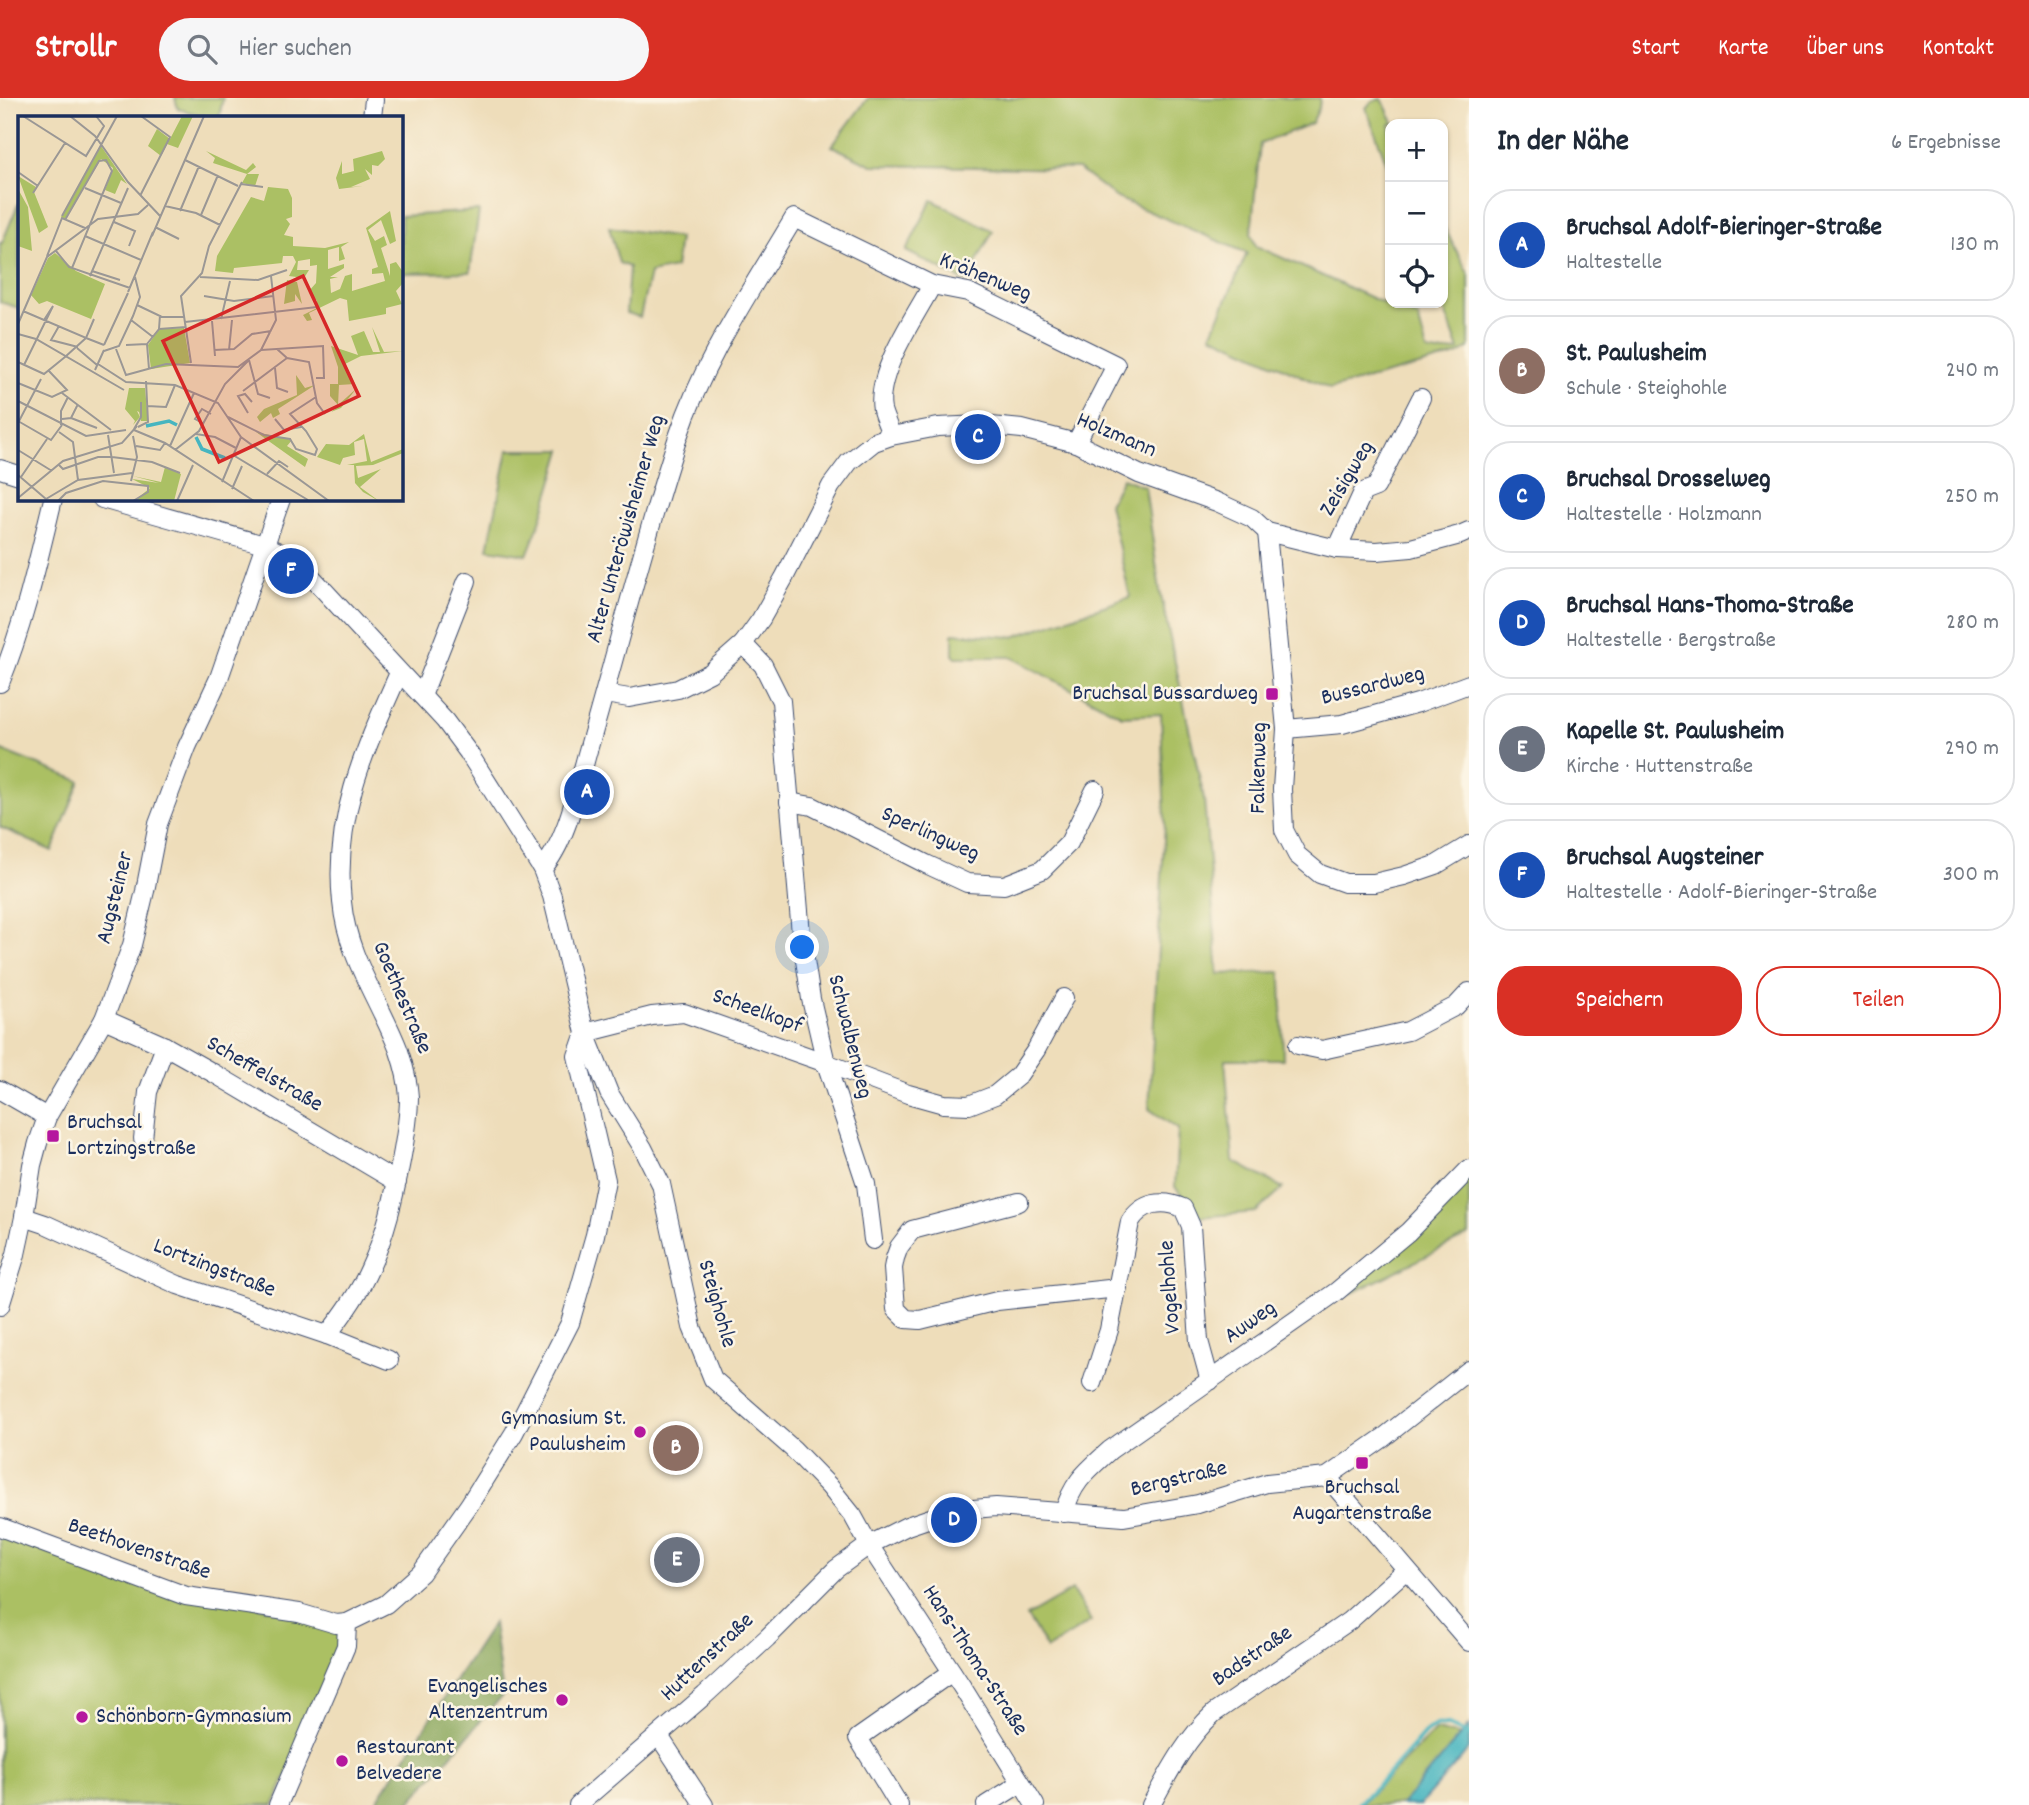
<!DOCTYPE html>
<html lang="de">
<head>
<meta charset="utf-8">
<style>
	:root { --surface:#fff; --page:#f6f6f7; --text:#1f2937; --muted:#747a83; --line:#e0e1e3; --accent:#d93025 }
	body { margin:0; font-family:Dekko,sans-serif; background:var(--page); color:var(--text) }
	.controls { position:absolute; right:21px; top:21px; display:grid; overflow:hidden; border-radius:14px; box-shadow:0 2px 5px #0004 }
	.controls button { width:63px; height:63px; display:grid; place-items:center; padding:0; border:0; border-bottom:2px solid var(--line); background:var(--surface); color:var(--text); font:35px sans-serif }
	.you { position:absolute; left:803px; top:850px; width:24px; height:24px; margin:-18px; border:5px solid #fff; border-radius:50%; background:#1a73e8; box-shadow:0 0 0 10px #1a73e833 }
	.badge { display:grid; place-items:center; width:46px; height:46px; border-radius:50%; background:var(--accent); color:#fff; font-size:23px; font-weight:700 }
	.pin { position:absolute; translate:-50% -50%; border:4px solid #fff; box-shadow:0 2px 7px #0006 }
	.list { margin:0; padding:0; list-style:none }
	h2 { display:flex; justify-content:space-between; align-items:center; height:91px; margin:0; padding:0 28px; font-size:30px }
	h2 small { font-size:23px; font-weight:400; color:var(--muted) }
	.list li { display:grid; grid-template-columns:46px 1fr auto; gap:21px; align-items:center; box-sizing:border-box; height:112px; margin:0 14px 14px; padding:0 14px; border:2px solid var(--line); border-radius:28px }
	.list b { display:block; font-size:26px; white-space:nowrap }
	.list p { margin:0; font-size:23px; white-space:nowrap; color:var(--muted) }
	.list em { font-size:23px; font-style:normal; color:var(--muted) }
	.actions { display:flex; gap:14px; padding:21px 28px }
	.actions a { flex:1; padding:16px 0; border:2px solid var(--accent); border-radius:28px; text-align:center; font-size:24px; color:var(--accent) }
	.actions .main { background:var(--accent); color:#fff }
	.icon { flex:none; width:38px; height:38px; fill:none; stroke:currentColor; stroke-width:2; stroke-linecap:round; stroke-linejoin:round }
	.map { position:relative; flex:none; width:1469px; height:1707px; overflow:hidden }
	header { display:flex; align-items:center; gap:42px; box-sizing:border-box; height:98px; padding:0 35px; background:var(--accent); color:#fff }
	header strong { font-size:33px }
	nav { display:flex; gap:38px; margin-inline-start:auto; font-size:24px }
	.search { width:490px; height:63px; background:var(--page); display:flex; align-items:center; gap:18px; box-sizing:border-box; padding:0 24px; border-radius:38px; color:var(--muted); font-size:26px }
	main { display:flex }
	aside { flex:1; background:var(--surface) }
	.map>svg:first-child { display:block }
</style>
</head>
<body>
<header>
<strong>Strollr</strong>
<div class="search"><svg class="icon" aria-label="search" viewBox="0 0 24 24"><circle cx="10" cy="10" r="6"/><path d="M15 15l6 6"/></svg>Hier suchen</div>
<nav><a>Start</a><a>Karte</a><a>Über uns</a><a>Kontakt</a></nav>
</header>
<main>
<div class="map">
<svg width="1469" height="1707" viewBox="0 0 1469 1707">
	<rect width="100%" height="100%" fill="#fcf5e5"/>
	<filter id="ink" filterUnits="userSpaceOnUse"><feTurbulence type="fractalNoise" baseFrequency=".0143" numOctaves="2"/><feDisplacementMap in="SourceGraphic" scale="14" xChannelSelector="R" yChannelSelector="G"/><feConvolveMatrix kernelMatrix="1 2 1 2 8 2 1 2 1" color-interpolation-filters="sRGB"/></filter>
	<filter id="wash" filterUnits="userSpaceOnUse"><feTurbulence type="fractalNoise" baseFrequency=".00686" numOctaves="4" result="noise"/><feDisplacementMap in="SourceGraphic" scale="28" xChannelSelector="R" yChannelSelector="G"/><feGaussianBlur stdDeviation="1.57" result="paint"/><feColorMatrix in="noise" values="0 0 0 0 0 0 0 0 0 0 0 0 0 0 0 0 0 1.4 0 .05"/><feComposite in="paint" operator="in"/></filter>
	<g filter="url(#wash)">
		<rect width="100%" height="100%" fill="#eeddba"/>
		<g fill="#abc064" stroke="#637861" stroke-width="2">
			<path d="M 175,0 L 223,0 L 219,19 L 209,19 L 178,11 Z"/>
			<path d="M 868,0 L 1320,0 L 1319,10 L 1312,25 L 1260,46 L 1251,136 L 1256,148 L 1394,210 L 1418,219 L 1427,253 L 1438,255 L 1459,252 L 1442,205 L 1443,127 L 1469,177 L 1469,250 L 1457,257 L 1422,267 L 1330,291 L 1211,237 L 1247,155 L 1117,100 L 1078,71 L 872,67 L 832,48 Z"/>
			<path d="M 1382,1 L 1394,26 L 1390,26 L 1390,74 L 1366,10 L 1372,3 Z"/>
			<path d="M 932,102 L 993,133 L 966,184 L 906,153 Z"/>
			<path d="M 19,104 L 19,210 L 0,204 L 0,145 L 2,145 Z"/>
			<path d="M 479,113 L 470,174 L 401,175 L 401,118 Z"/>
			<path d="M 609,129 L 679,140 L 675,170 L 650,175 L 640,219 L 626,215 L 629,169 L 619,165 Z"/>
			<path d="M 508,352 L 562,352 L 540,424 L 527,457 L 488,451 Z"/>
			<path d="M 1122,380 L 1145,389 L 1160,493 L 1204,701 L 1218,876 L 1281,874 L 1283,961 L 1225,961 L 1233,1063 L 1283,1090 L 1256,1114 L 1200,1119 L 1175,1089 L 1178,1031 L 1149,1011 L 1165,725 L 1161,616 L 1122,618 L 1011,559 L 956,559 L 953,557 L 953,535 L 1013,539 L 1130,499 L 1109,406 Z"/>
			<path d="M 0,652 L 80,683 L 52,753 L 0,729 Z"/>
			<path d="M 1469,1071 L 1469,1137 L 1340,1201 Z"/>
			<path d="M 0,1438 L 299,1519 L 341,1534 L 342,1550 L 274,1707 L 0,1707 Z"/>
			<path d="M 1072,1492 L 1091,1523 L 1047,1551 L 1027,1518 Z"/>
			<path d="M 1436,1632 L 1460,1638 L 1401,1707 L 1360,1707 Z"/>
		</g>
		<path fill="#88a65a" stroke="#526a5c" stroke-width="2" d="M 493,1525 L 503,1597 L 408,1707 L 374,1707 Z"/>
		<path fill="#46b5c0" stroke="#30728f" stroke-width="2" d="M 1469,1627 L 1469,1651 L 1420,1707 L 1401,1707 Z"/>
		<g fill="none" stroke-linecap="round" stroke-linejoin="round">
			<path stroke="#46b5c0" stroke-width="4.5" d="M 1357,1707 L 1382,1683 L 1425,1635 L 1436,1627 L 1448,1627 L 1469,1637"/>
		</g>
	</g>
	<g filter="url(#ink)">
		<g fill="none" stroke-linecap="round" stroke-linejoin="round">
			<g stroke="#3b496c" stroke-width="20">
				<g id="minor">
					<path d="M 372,19 L 374,2"/>
					<path d="M 891,338 C 889,329 884,320 882,312 C 875,275 915,219 932,187"/>
					<path d="M 0,371 L 19,377"/>
					<path d="M 102,401 L 264,447 L 283,456 L 308,475 L 445,623 L 468,654 L 542,771 L 552,798 L 585,935 L 577,958 L 606,1082 L 595,1137 L 570,1225 L 514,1335 L 469,1407 L 421,1475 L 386,1506 L 347,1525 L 346,1548 L 278,1707"/>
					<path d="M 1267,434 L 1286,631 L 1282,691 L 1284,732 L 1297,757 L 1320,776 L 1345,785 L 1374,785 L 1404,778 L 1436,767 L 1469,747"/>
					<path d="M 1337,451 L 1363,394 L 1376,389 L 1421,300"/>
					<path d="M 743,546 L 763,567 L 781,603 L 801,836 L 811,901 L 826,965 L 866,1086 L 873,1142"/>
					<path d="M 0,585 C 24,526 38,463 53,401"/>
					<path d="M 605,596 L 629,600 L 678,591 L 710,575 L 743,546 L 761,521 L 784,480 L 831,388 L 849,364 L 874,344 L 891,338 L 938,329 L 981,327 L 1022,331 L 1076,345 L 1139,376 L 1217,404 L 1252,420 L 1267,434 L 1337,451 L 1377,453 L 1411,450 L 1460,437 L 1469,433"/>
					<path d="M 422,598 L 467,483"/>
					<path d="M 1286,631 L 1342,626 L 1418,605 L 1469,586"/>
					<path d="M 789,704 L 812,708 L 926,766 L 967,785 L 1004,787 L 1042,772 L 1069,745 L 1095,692"/>
					<path d="M 542,771 C 568,743 578,686 589,649 C 619,546 644,441 678,339 C 704,260 752,191 794,120 L 932,187 L 968,194 L 1116,267 L 1076,345"/>
					<path d="M 104,921 L 165,948 L 215,976 L 397,1084"/>
					<path d="M 1298,947 L 1322,952 L 1408,933 L 1456,908 L 1469,894"/>
					<path d="M 0,992 L 47,1019"/>
					<path d="M 143,1041 L 148,994 L 165,948"/>
					<path d="M 1019,1104 L 912,1132 L 899,1149 L 895,1160 L 893,1170 L 896,1211 L 906,1221 L 920,1222 L 997,1203 L 1118,1190"/>
					<path d="M 24,1119 L 45,1126 L 178,1187 L 327,1237 L 389,1262"/>
					<path d="M 0,1208 L 16,1156 L 24,1119 L 32,1067 L 38,1045 L 47,1019 L 104,921 L 132,847 L 145,793 L 158,726 L 187,649 L 219,580 L 281,401"/>
					<path d="M 327,1237 C 344,1216 359,1195 370,1170 C 386,1136 394,1099 401,1063 C 405,1042 409,1020 409,999 C 408,983 404,968 399,953 C 380,903 347,859 342,804 C 333,719 365,651 399,575"/>
					<path d="M 1092,1285 L 1109,1232 L 1130,1124 C 1142,1104 1163,1101 1183,1110 L 1191,1128 L 1199,1243 L 1210,1283"/>
					<path d="M 1327,1379 L 1469,1544"/>
					<path d="M 1064,1415 C 1072,1384 1087,1373 1110,1352 L 1336,1194 L 1408,1134 L 1469,1071"/>
					<path d="M 0,1429 L 186,1498 L 299,1515 L 336,1526 L 347,1525"/>
					<path d="M 659,1638 L 704,1707"/>
					<path d="M 578,1707 L 705,1597 L 767,1540 L 836,1471 L 869,1447 L 907,1428 L 951,1413 L 996,1409 L 1124,1419 L 1198,1406 L 1267,1385 L 1327,1379 L 1383,1340 L 1469,1272"/>
					<path d="M 899,1707 L 858,1640 L 952,1574"/>
					<path d="M 986,1707 L 1021,1685"/>
					<path d="M 1035,1707 L 964,1592 L 869,1447 L 853,1418 L 829,1388 L 793,1351 L 713,1281 L 692,1229 L 661,1086 L 643,1050 L 609,995 L 585,935 L 652,918 L 684,915 L 826,965 L 908,996 L 944,1006 L 969,1007 L 995,997 L 1018,978 L 1036,952 L 1064,900"/>
					<path d="M 1151,1707 C 1169,1674 1186,1641 1214,1615 L 1349,1523 L 1406,1472"/>
				</g>
			</g>
			<use href="#minor" stroke="#fff" stroke-width="18"/>
		</g>
	</g>
	<g fill="#b5179e" stroke="#fcf5e5" stroke-width="2.5">
		<rect x="1265" y="589" width="14" height="14" rx="3.5"/>
		<rect x="46" y="1031" width="14" height="14" rx="3.5"/>
		<circle cx="640" cy="1334" r="7"/>
		<rect x="1355" y="1358" width="14" height="14" rx="3.5"/>
		<circle cx="562" cy="1602" r="7"/>
		<circle cx="82" cy="1619" r="7"/>
		<circle cx="342" cy="1663" r="7"/>
	</g>
	<g text-anchor="middle" dominant-baseline="central" stroke-width="5" stroke-linejoin="round" paint-order="stroke">
		<g font-size="23" fill="#1b2f5e" stroke="#fcf5e5">
			<text transform="translate(985 180) rotate(22)">Krähenweg</text>
			<text transform="translate(1116 338) rotate(23)">Holzmann</text>
			<text transform="translate(1348 381) rotate(-59)">Zeisigweg</text>
			<text transform="translate(627 431) rotate(-74)">Alter Unteröwisheimer Weg</text>
			<text transform="translate(1373 589) rotate(-14)">Bussardweg</text>
			<text transform="translate(1260 670) rotate(-89)">Falkenweg</text>
			<text transform="translate(930 737) rotate(24)">Sperlingweg</text>
			<text transform="translate(116 800) rotate(-76)">Augsteiner</text>
			<text transform="translate(401 900) rotate(67)">Goethestraße</text>
			<text transform="translate(757 914) rotate(20)">Scheelkopf</text>
			<text transform="translate(849 939) rotate(76)">Schwalbenweg</text>
			<text transform="translate(264 977) rotate(30)">Scheffelstraße</text>
			<text transform="translate(214 1171) rotate(21)">Lortzingstraße</text>
			<text transform="translate(1171 1189) rotate(-94)">Vogelhohle</text>
			<text transform="translate(716 1206) rotate(74)">Steighohle</text>
			<text transform="translate(1251 1225) rotate(-35)">Auweg</text>
			<text transform="translate(1179 1382) rotate(-13)">Bergstraße</text>
			<text transform="translate(139 1452) rotate(19)">Beethovenstraße</text>
			<text transform="translate(1253 1559) rotate(-34)">Badstraße</text>
			<text transform="translate(708 1560) rotate(-43)">Huttenstraße</text>
			<text transform="translate(974 1563) rotate(57)">Hans-Thoma-Straße</text>
		</g>
		<g font-size="23" fill="#1b2f5e" stroke="#fcf5e5" text-anchor="end">
			<text x="1258" y="596">Bruchsal Bussardweg</text>
			<text x="67" y="1025" text-anchor="start">Bruchsal<tspan x="67" dy="26">Lortzingstraße</tspan></text>
			<text x="626" y="1321">Gymnasium St.<tspan x="626" dy="26">Paulusheim</tspan></text>
			<text x="1362" y="1390" text-anchor="middle">Bruchsal<tspan x="1362" dy="26">Augartenstraße</tspan></text>
			<text x="548" y="1589">Evangelisches<tspan x="548" dy="26">Altenzentrum</tspan></text>
			<text x="96" y="1619" text-anchor="start">Schönborn-Gymnasium</text>
			<text x="356" y="1650" text-anchor="start">Restaurant<tspan x="356" dy="26">Belvedere</tspan></text>
		</g>
	</g>
	<g transform="translate(18 18)">
		<rect width="385" height="385" fill="#eeddba"/>
		<path d="M 164,0 L 175,0 L 160,32 L 149,28 L 143,40 L 130,30 L 139,13 L 152,23 ZM 83,30 L 109,68 L 103,64 L 97,78 L 87,74 L 95,52 L 83,43 L 47,103 L 43,101 ZM 188,35 L 228,54 L 235,47 L 238,51 L 229,58 L 241,58 L 237,70 L 224,67 L 229,58 L 195,47 L 197,42 ZM 364,35 L 367,43 L 360,50 L 354,49 L 354,59 L 347,53 L 352,63 L 333,71 L 345,70 L 321,73 L 318,62 L 324,45 L 324,58 L 336,55 L 335,43 ZM 0,60 L 18,71 L 16,76 L 30,111 L 21,117 ZM 250,71 L 270,73 L 274,82 L 274,101 L 268,103 L 272,108 L 266,119 L 275,121 L 275,130 L 307,132 L 331,126 L 323,131 L 327,143 L 321,145 L 321,131 L 310,134 L 310,153 L 326,148 L 326,152 L 312,161 L 320,161 L 312,163 L 313,177 L 322,173 L 327,160 L 334,158 L 334,175 L 367,165 L 365,157 L 354,158 L 354,153 L 360,151 L 348,112 L 372,95 L 378,125 L 372,128 L 363,104 L 350,114 L 357,125 L 366,120 L 369,129 L 363,132 L 372,160 L 372,148 L 378,146 L 385,156 L 385,167 L 378,175 L 384,188 L 368,192 L 368,198 L 331,205 L 329,184 L 322,182 L 291,197 L 294,204 L 289,205 L 285,199 L 299,192 L 299,185 L 291,175 L 298,167 L 299,149 L 292,150 L 292,143 L 280,145 L 279,154 L 291,154 L 286,162 L 271,160 L 278,146 L 275,140 L 265,140 L 264,147 L 216,152 L 215,157 L 197,155 L 199,140 L 233,81 L 246,85 ZM 0,73 L 10,91 L 14,135 L 0,130 ZM 37,137 L 58,155 L 87,168 L 73,203 L 29,185 L 21,188 L 13,179 L 30,142 ZM 269,164 L 279,166 L 284,188 L 277,178 L 277,185 L 266,188 ZM 354,211 L 366,236 L 385,235 L 343,240 L 327,248 L 337,268 L 321,269 L 320,289 L 338,273 L 323,292 L 313,296 L 321,290 L 312,280 L 312,268 L 320,268 L 320,251 L 313,230 L 340,239 L 333,220 L 346,215 L 355,236 L 362,236 ZM 166,212 L 172,247 L 133,253 L 130,229 L 141,213 ZM 278,259 L 287,272 L 297,269 L 260,293 L 262,298 L 255,302 L 253,297 L 242,306 L 239,301 L 246,293 L 279,279 ZM 111,272 L 127,272 L 130,305 L 123,305 L 121,296 L 119,295 L 122,301 L 115,309 L 117,305 L 107,293 ZM 238,316 L 274,324 L 269,330 L 290,343 L 287,351 ZM 346,318 L 353,346 L 385,333 L 385,337 L 355,349 L 338,350 L 340,362 L 363,353 L 342,371 L 361,385 L 345,376 L 337,367 L 336,349 L 329,349 L 349,345 L 346,323 L 336,326 L 337,339 L 325,342 L 322,349 L 299,341 L 308,328 L 331,329 ZM 147,351 L 163,358 L 156,385 L 116,385 L 132,372 L 114,363 L 141,367 L 115,360 L 143,366 Z" fill="#abc064"/>
		<path fill="none" stroke="#46b5c0" stroke-width="3.5" d="M 128,310 L 151,305 L 159,309M 178,321 L 184,333 L 207,342"/>
		<path fill="none" stroke="#9a9795" stroke-width="2" d="M 5,0 L 68,40 L 86,10 L 78,0M 52,0 L 77,20 L 110,66 L 143,101M 167,44 L 220,70M 0,56 L 20,70M 223,68 L 245,71M 67,72 L 103,87M 15,77 L 47,27M 122,80 L 152,21 L 123,0M 147,90 L 178,97 L 202,109M 162,95 L 181,50M 183,99 L 200,59M 44,100 L 99,0M 47,104 L 81,45 L 88,44 L 94,55 L 54,152M 96,106 L 117,115 L 111,130M 137,111 L 161,123M 67,120 L 123,144M 134,120 L 186,0M 38,135 L 51,151 L 112,172M 29,140 L 44,102 L 67,112M 74,155 L 102,164M 72,160 L 110,72M 182,161 L 240,164 L 269,154M 110,176 L 135,116M 186,180 L 216,185 L 255,180M 119,189 L 144,201 L 166,201M 5,195 L 68,222 L 76,203M 203,203 L 212,165M 113,204 L 135,221M 194,205 L 197,240M 167,206 L 299,191M 0,208 L 29,141 L 80,103 L 120,98 L 130,89M 41,210 L 33,224 L 60,231M 141,213 L 168,211M 0,218 L 18,223 L 106,274M 86,229 L 110,177M 108,229 L 129,228M 59,232 L 79,249M 98,233 L 108,259 L 148,248 L 220,251 L 243,234 L 258,204 L 253,160M 259,233 L 269,242 L 291,246 L 299,287 L 307,298M 196,234 L 216,233 L 234,218 L 253,215M 211,234 L 214,204M 243,234 L 305,230 L 306,262 L 298,262M 86,235 L 101,230 L 115,200 L 122,181 L 117,161M 47,241 L 68,222 L 86,229M 0,246 L 26,258 L 47,241M 173,247 L 163,180 L 184,157 L 191,130 L 224,66M 80,248 L 108,266 L 157,269 L 200,287 L 223,321 L 311,385M 6,249 L 35,190 L 26,204M 257,252 L 259,272 L 270,276M 131,253 L 129,228 L 141,213 L 142,199M 77,254 L 86,234M 0,267 L 34,281 L 49,274 L 30,254M 225,275 L 269,242M 44,277 L 93,314M 0,285 L 68,320 L 108,314M 129,290 L 148,291 L 157,269M 230,297 L 220,280 L 227,278 L 234,286M 210,301 L 246,319 L 272,323 L 278,333 L 297,339 L 299,333 L 288,315 L 272,298 L 298,281M 53,302 L 79,312M 44,303 L 53,302 L 60,288M 257,303 L 266,314 L 283,311M 0,305 L 33,324 L 44,309M 0,307 L 23,263M 186,308 L 177,303 L 184,293 L 193,298M 43,309 L 43,295 L 50,281M 120,311 L 130,306 L 128,265M 116,313 L 123,301 L 123,286M 116,314 L 147,327 L 236,385M 41,316 L 55,326 L 60,364M 178,318 L 197,321 L 218,332M 90,319 L 96,357M 118,330 L 142,334 L 147,327M 152,330 L 176,277M 0,334 L 34,355M 157,334 L 181,315 L 207,268 L 231,244 L 240,278 L 252,282M 215,339 L 290,384M 41,349 L 45,353 L 80,341 L 94,341 L 134,346 L 162,357M 249,358 L 261,345 L 270,351M 0,359 L 28,383M 3,361 L 29,323M 113,365 L 119,341 L 115,320M 204,366 L 223,321M 214,373 L 224,350M 0,382 L 45,345 L 104,327 L 119,310M 28,383 L 60,364 L 114,357M 40,385 L 48,377 L 85,365 L 130,370 L 130,376 L 115,385M 159,385 L 175,349"/>
		<path fill="#d62828" fill-opacity="0.15" stroke="#d62828" stroke-width="3.5" d="M 285,160 L 341,280 L 201,346 L 145,225 Z"/>
		<rect width="385" height="385" fill="none" stroke="#1b2f5e" stroke-width="3.5"/>
	</g>
</svg>
<div class="controls">
<button>+</button>
<button>−</button>
<button><svg class="icon" aria-label="locate" viewBox="0 0 24 24"><circle cx="12" cy="12" r="6"/><path d="M12 2v4M12 18v4M2 12h4M18 12h4"/></svg></button>
</div>
<div class="you"></div>
<div class="pin badge" style="left:587px;top:694px;background:#1a4fb4">A</div>
<div class="pin badge" style="left:676px;top:1350px;background:#8d6e63">B</div>
<div class="pin badge" style="left:978px;top:339px;background:#1a4fb4">C</div>
<div class="pin badge" style="left:954px;top:1422px;background:#1a4fb4">D</div>
<div class="pin badge" style="left:677px;top:1462px;background:#6b7280">E</div>
<div class="pin badge" style="left:291px;top:473px;background:#1a4fb4">F</div>
</div>
<aside>
<h2>In der Nähe<small>6 Ergebnisse</small></h2>
<ul class="list">
<li><span class="badge" style="background:#1a4fb4">A</span><div><b>Bruchsal Adolf-Bieringer-Straße</b><p>Haltestelle</p></div><em>130 m</em></li>
<li><span class="badge" style="background:#8d6e63">B</span><div><b>St. Paulusheim</b><p>Schule · Steighohle</p></div><em>240 m</em></li>
<li><span class="badge" style="background:#1a4fb4">C</span><div><b>Bruchsal Drosselweg</b><p>Haltestelle · Holzmann</p></div><em>250 m</em></li>
<li><span class="badge" style="background:#1a4fb4">D</span><div><b>Bruchsal Hans-Thoma-Straße</b><p>Haltestelle · Bergstraße</p></div><em>280 m</em></li>
<li><span class="badge" style="background:#6b7280">E</span><div><b>Kapelle St. Paulusheim</b><p>Kirche · Huttenstraße</p></div><em>290 m</em></li>
<li><span class="badge" style="background:#1a4fb4">F</span><div><b>Bruchsal Augsteiner</b><p>Haltestelle · Adolf-Bieringer-Straße</p></div><em>300 m</em></li>
</ul>
<div class="actions"><a class="main">Speichern</a><a>Teilen</a></div>
</aside>
</main>
</body>
</html>
